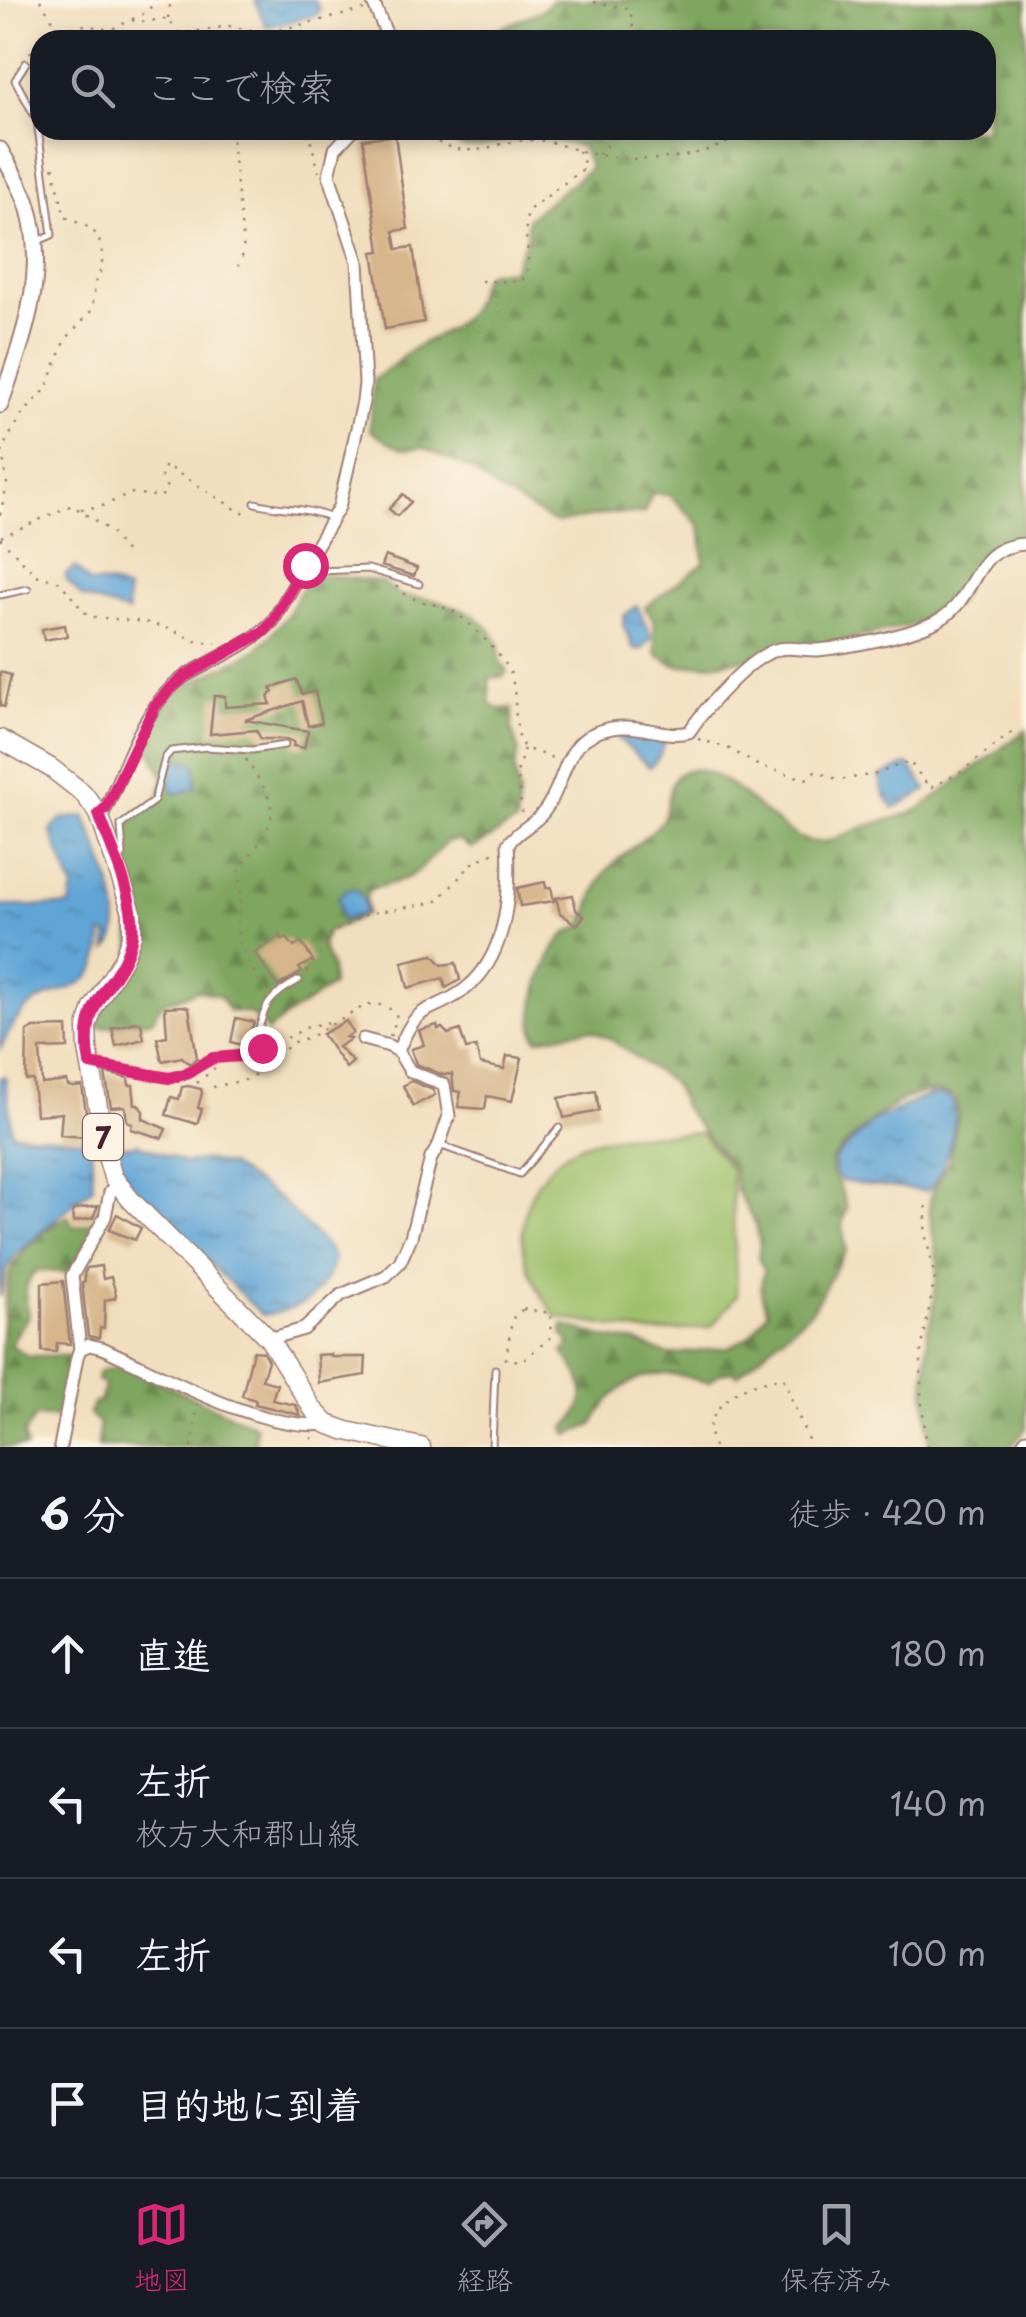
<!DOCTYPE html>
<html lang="ja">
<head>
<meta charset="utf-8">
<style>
	:root { --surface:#171b24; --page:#20242c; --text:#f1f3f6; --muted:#9ea1a6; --line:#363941; --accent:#db2777 }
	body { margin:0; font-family:"Playpen Sans","Klee One",sans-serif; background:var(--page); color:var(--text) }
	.stop { position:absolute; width:30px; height:30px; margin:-22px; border:8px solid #db2777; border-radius:50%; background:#fff }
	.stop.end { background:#db2777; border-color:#fff; box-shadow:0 2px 10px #0008 }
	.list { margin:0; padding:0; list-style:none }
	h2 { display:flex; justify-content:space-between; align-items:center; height:130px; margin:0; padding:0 40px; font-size:42px }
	h2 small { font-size:32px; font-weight:400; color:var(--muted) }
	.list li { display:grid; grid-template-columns:65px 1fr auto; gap:30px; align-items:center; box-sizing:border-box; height:150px; padding:0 40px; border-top:2px solid var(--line) }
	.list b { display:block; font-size:38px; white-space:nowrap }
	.list p { margin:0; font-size:32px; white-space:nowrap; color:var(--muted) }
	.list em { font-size:32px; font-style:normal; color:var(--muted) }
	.icon { flex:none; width:55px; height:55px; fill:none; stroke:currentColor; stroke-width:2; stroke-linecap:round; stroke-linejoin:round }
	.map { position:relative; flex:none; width:1026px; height:1447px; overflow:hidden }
	.search { position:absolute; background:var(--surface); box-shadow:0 5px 15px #0003; left:30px; right:30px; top:30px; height:110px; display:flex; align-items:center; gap:25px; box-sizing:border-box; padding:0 35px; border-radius:30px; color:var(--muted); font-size:38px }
	.sheet { height:730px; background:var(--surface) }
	nav { display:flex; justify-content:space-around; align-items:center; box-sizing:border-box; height:140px; border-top:2px solid var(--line); background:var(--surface); font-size:28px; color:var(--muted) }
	nav a { display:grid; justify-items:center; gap:5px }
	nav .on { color:var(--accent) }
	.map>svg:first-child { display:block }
</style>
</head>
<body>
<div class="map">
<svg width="1026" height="1447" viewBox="0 0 1026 1447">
	<defs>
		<pattern id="forest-firs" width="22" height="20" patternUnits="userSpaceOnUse" patternTransform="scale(2.5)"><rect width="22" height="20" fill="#7ea65e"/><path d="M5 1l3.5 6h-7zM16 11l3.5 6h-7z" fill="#69874e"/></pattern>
		<pattern id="water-ripples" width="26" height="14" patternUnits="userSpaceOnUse" patternTransform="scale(2.5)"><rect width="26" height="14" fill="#61a5d6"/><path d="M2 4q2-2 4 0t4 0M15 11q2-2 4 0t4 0" fill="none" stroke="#5286ae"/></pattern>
	</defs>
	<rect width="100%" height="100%" fill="#fcf5e5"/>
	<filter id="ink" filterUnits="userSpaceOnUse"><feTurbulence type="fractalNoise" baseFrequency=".01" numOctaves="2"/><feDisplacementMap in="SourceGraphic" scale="20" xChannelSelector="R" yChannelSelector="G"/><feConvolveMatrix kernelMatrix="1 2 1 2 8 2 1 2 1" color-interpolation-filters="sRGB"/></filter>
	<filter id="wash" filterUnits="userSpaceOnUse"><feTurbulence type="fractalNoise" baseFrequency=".0048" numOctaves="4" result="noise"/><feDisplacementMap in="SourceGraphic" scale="40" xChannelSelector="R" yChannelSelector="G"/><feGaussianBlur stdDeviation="2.25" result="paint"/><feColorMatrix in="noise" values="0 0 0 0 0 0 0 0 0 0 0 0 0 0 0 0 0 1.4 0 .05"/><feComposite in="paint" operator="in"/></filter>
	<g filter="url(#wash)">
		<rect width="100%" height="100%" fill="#f1debe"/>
		<g fill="url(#forest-firs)" stroke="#646244" stroke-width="2.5">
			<path d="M 552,0 L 1026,0 L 1026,494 L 1021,537 C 1012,540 999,542 991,547 C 966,563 970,601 942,615 C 914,629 705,671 676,665 C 669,664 661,657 656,654 L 654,621 L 645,607 L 704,563 L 700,526 L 670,495 L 652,493 L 644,513 L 607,514 L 555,523 L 497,490 L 472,470 L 422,447 C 401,454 387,442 370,430 L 374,379 C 387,371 395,364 405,355 C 425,337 452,335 470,309 C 477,299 477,280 488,273 C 494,270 505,271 512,270 L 526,240 L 528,218 L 590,168 L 581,146 L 535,137 L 480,147 L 463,147 L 430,135 L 428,130 L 986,130 L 986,40 L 474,40 L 544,9 Z"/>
			<path d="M 310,573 L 382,582 L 401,596 L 434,600 L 471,613 L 490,629 L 499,644 L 499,662 L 507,670 L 504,676 L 489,678 L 490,704 L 500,709 L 512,708 L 512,731 L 519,752 L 514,767 L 519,794 L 516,823 C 499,830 488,842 471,848 L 460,840 L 447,841 C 415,875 418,877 370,889 L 366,897 L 367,914 L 327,932 L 322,946 L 331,967 L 332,985 C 311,1002 288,1013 268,1031 L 249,1013 L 229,1011 L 220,996 L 196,990 C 178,1003 160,994 154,1019 L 146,1022 C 128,1015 113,1032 95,1026 L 97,1015 L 132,956 L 124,864 C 130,851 123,841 127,830 C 130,819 151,810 159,801 L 164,778 L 147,745 L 158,715 L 185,686 L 256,650 L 268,638 L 286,617 Z"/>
			<path d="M 1026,730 L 1026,1429 L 1011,1447 L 930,1447 L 925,1391 L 928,1327 L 932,1318 L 938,1266 L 929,1210 L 931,1194 L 949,1161 L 958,1113 L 955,1098 C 915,1072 856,1134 831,1160 L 832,1175 L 839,1184 L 847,1208 L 842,1225 L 846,1250 L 812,1310 L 738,1375 L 732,1371 L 720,1373 L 709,1382 C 696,1381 682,1374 669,1374 C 634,1373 606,1394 593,1425 L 568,1435 L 565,1428 C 593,1403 585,1378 563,1353 L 570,1344 L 562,1332 L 563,1325 L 606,1338 L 636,1342 L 669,1355 L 729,1347 L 750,1336 L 768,1311 C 760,1296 759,1288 764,1271 L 758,1258 L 760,1245 L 756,1224 L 736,1190 L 734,1170 L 684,1108 L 672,1083 L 609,1038 L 590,1029 L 537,1039 C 523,1018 547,949 567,933 C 572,930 577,929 582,926 C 589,910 594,891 603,876 C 613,859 645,841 659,824 C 671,811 664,788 678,775 C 710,746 775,833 808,841 C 830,846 847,832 867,826 C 885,820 901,818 918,810 Z"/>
			<path d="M 68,1216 L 72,1227 L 99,1221 L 69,1273 L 37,1270 C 23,1283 24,1297 29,1315 L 10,1344 L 27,1356 L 70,1356 L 64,1417 L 35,1417 L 24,1434 L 26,1447 L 0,1447 C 0,1402 0,1306 11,1269 C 22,1248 48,1227 68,1216 Z"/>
			<path d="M 119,1367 L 135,1371 L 256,1426 L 255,1447 L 98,1447 L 99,1425 L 89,1414 L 94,1404 L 101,1400 L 104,1384 L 97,1380 L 99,1371 Z"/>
		</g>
		<path fill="#9ec06a" stroke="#74704a" stroke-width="2.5" d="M 701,1133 L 731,1170 L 737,1295 L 711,1327 L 650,1333 L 556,1317 C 543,1298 530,1278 525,1256 C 513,1207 545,1154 593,1141 C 626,1132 666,1135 701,1133 Z"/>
		<g fill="url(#water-ripples)" stroke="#566280" stroke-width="2.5">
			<path d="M 255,0 L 314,0 L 320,10 L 316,15 L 266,27 Z"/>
			<path d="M 75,567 L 89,583 L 110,584 L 127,591 L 128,613 L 82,597 L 66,579 L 66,574 Z"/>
			<path d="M 637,606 L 652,637 L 642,649 L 634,649 L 623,625 L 624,616 Z"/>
			<path d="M 620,733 L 653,736 L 665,742 L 657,760 L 649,767 L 618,738 Z"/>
			<path d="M 180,759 L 195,763 L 196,788 L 175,794 C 169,785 168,775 170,765 Z"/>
			<path d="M 906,765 L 910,766 L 927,790 L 894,808 L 885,796 L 879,777 Z"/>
			<path d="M 85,816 C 97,846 135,925 107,950 L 107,934 L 102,934 C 102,998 63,980 26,1009 C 15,1018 7,1037 0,1049 L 0,906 L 70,906 L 73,888 L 51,831 L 61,819 Z"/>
			<path d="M 355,888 L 365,901 L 364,914 L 342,920 L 338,897 L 344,891 Z"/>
			<path d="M 0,1077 L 5,1077 L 12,1133 L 91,1141 L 93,1187 L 15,1255 L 6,1270 L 0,1297 Z"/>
			<path d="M 929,1095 L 945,1095 C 951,1100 953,1100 954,1107 C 958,1126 942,1182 926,1191 L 852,1183 L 842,1181 L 835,1175 L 834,1160 L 873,1121 Z"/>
			<path d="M 136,1143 L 185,1163 L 206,1160 L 230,1166 L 281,1200 L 330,1250 L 334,1260 C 323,1296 301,1311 262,1315 L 131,1186 L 121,1167 L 116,1145 L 133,1146 Z"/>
		</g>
		<g id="blocks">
			<g fill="#d6b58b">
				<path d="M 395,135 L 408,229 L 394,231 L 397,249 L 413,247 L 424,322 L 385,329 L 373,252 L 380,251 L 363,139 Z"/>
				<path d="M 403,494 L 411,502 L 397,516 L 389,509 Z"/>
				<path d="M 385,556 L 417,568 L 414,576 L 381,566 Z"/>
				<path d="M 65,625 L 67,636 L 44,640 L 42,629 Z"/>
				<path d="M 0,672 L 11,675 L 4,707 L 0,706 Z"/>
				<path d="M 296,679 L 302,694 L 315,692 L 322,723 L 308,726 L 302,701 L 245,720 L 308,731 L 304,748 L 293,746 L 294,742 L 286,739 L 261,739 L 256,730 L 210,734 L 214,696 L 225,696 L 225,707 L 271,704 L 268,697 L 273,692 L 271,688 Z"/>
				<path d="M 545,882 L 546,888 L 551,887 L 554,901 L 520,906 L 517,888 Z"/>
				<path d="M 573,895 L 576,910 L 584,916 L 577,925 L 560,913 L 556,898 Z"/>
				<path d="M 280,936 L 283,940 L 287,938 L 294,947 L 301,942 L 313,960 L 299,968 L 302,972 L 278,986 L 255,953 Z"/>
				<path d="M 433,955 L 442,965 L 456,963 L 460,980 L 446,988 L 443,978 L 408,988 L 402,962 Z"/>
				<path d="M 184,1006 L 189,1008 L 197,1058 L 190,1064 L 182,1057 L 162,1061 L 157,1038 L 167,1036 L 165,1007 Z"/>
				<path d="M 236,1018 L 254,1022 L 246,1046 L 231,1042 Z"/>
				<path d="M 346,1021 L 353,1033 L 346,1037 L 351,1039 L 338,1047 L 353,1062 L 346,1068 L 322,1034 Z"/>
				<path d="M 137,1022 L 141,1023 L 144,1039 L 116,1046 L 112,1028 Z"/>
				<path d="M 437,1025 L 438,1029 L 442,1028 L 448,1034 L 460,1030 L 466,1049 L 476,1047 L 480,1064 L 504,1069 L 507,1056 L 522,1058 L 512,1101 L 487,1096 L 485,1109 L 458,1107 L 461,1092 L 454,1091 L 452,1074 L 443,1075 L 416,1064 L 411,1049 L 424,1045 L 419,1030 Z"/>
				<path d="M 67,1027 L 68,1048 L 40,1049 L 42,1084 L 67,1081 L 68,1086 L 73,1087 L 82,1086 L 87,1119 L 84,1120 L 83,1137 L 60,1135 L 62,1113 L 36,1115 L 33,1080 L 26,1080 L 27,1032 L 34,1028 Z"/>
				<path d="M 105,1073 L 128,1078 L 129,1085 L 133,1085 L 135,1104 L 138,1104 L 143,1111 L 143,1119 L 166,1129 L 162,1138 L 131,1129 L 132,1123 L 127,1121 L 125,1106 L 111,1107 Z"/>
				<path d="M 411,1081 L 433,1090 L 435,1095 L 413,1106 L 403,1086 Z"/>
				<path d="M 188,1086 L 201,1089 L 202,1093 L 198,1108 L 202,1109 L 197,1124 L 166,1115 L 171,1097 L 179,1099 L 182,1087 Z"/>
				<path d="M 596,1091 L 599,1111 L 564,1118 L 559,1098 Z"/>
				<path d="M 98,1206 L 93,1218 L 73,1222 L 72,1212 L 75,1209 Z"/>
				<path d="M 117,1214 L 141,1228 L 135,1240 L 109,1230 Z"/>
				<path d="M 101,1266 L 103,1279 L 111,1277 L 116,1294 L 115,1298 L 105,1300 L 104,1328 L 100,1328 L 99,1338 L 88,1336 L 82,1283 L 85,1282 L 84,1274 L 87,1268 Z"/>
				<path d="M 63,1281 L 70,1344 L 57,1343 L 56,1352 L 42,1351 L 42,1283 Z"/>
				<path d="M 253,1351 L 263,1352 L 268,1361 L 262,1380 L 277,1384 L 272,1400 L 296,1405 L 300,1415 L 255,1404 L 256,1400 L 242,1396 Z"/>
				<path d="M 331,1354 L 331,1357 L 366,1357 L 365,1375 L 319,1383 L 317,1355 Z"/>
			</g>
		</g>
	</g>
	<g filter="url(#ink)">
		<use href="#blocks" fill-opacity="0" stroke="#9e7e74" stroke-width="2.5"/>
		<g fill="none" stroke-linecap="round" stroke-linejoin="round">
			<g stroke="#9e7e74" stroke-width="9">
				<g id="lane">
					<path d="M 26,63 L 15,80 L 37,120 L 52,235 L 38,241"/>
					<path d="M 255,503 C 281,510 307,507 331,518"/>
					<path d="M 306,565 L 319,571 L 368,569 L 419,584"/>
					<path d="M 0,595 L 28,589"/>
					<path d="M 117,859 L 123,855 L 121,825 L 154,801 L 165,758 L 171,751 L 206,747 L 252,750 L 285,745"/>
					<path d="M 93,1065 L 169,1078 L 185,1074 L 213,1058 L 250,1053 C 268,1013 255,1004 299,980"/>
					<path d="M 442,1146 L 520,1174 L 559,1128"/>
					<path d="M 492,1447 L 495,1369"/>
				</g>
			</g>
			<g stroke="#9e7e74" stroke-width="15">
				<g id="street">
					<path d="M 372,0 L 389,40"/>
					<path d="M 99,814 L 106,808 C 127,764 144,702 187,675 C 216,658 249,646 273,621 L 339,507 L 363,402 L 365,383 L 358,262 L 329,175 L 335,149 L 353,130"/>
					<path d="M 398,1051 C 420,998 425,1018 464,990 C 507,958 511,892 508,844 C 517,831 533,825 543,813 C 569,780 560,737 612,728 C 639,723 663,738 689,732 C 705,708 751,655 779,649 C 792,646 805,651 818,650 C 850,647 901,637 931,624 C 981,603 966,546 1026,544"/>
					<path d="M 269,1339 L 304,1329 L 341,1295 L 386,1276 L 400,1262 L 411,1237 L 431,1158 L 439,1145 L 449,1116 L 444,1085 L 410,1071 L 398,1051 L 389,1046 L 363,1039"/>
					<path d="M 80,1349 L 72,1276 L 105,1217 L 110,1192 L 117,1183"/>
					<path d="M 60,1447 L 77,1357 L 80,1349 L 89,1345 L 102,1348 C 164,1375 260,1432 327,1424"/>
					<path d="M 1020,1447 L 1026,1439"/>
				</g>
			</g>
			<g stroke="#9e7e74" stroke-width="19">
				<path id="secondary" d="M 0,150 C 10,168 22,187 28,206 C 49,274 22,341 0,405"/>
			</g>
			<g stroke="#9e7e74" stroke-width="21">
				<path id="primary" d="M 0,739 L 51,768 L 83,793 L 99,814 L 132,912 L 132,935 L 123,959 L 93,1008 L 87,1027 L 88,1049 L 106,1153 L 113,1177 L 130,1199 L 269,1339 L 313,1409 L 327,1424 L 347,1431 L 421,1447"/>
			</g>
			<g stroke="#9e7e74" stroke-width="2.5" stroke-dasharray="2.5 8" stroke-linecap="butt">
				<path d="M 40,0 L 60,31"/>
				<path d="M 594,2 L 630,9 L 635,40"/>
				<path d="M 168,18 L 171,0"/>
				<path d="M 132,20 L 137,22 L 168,19 L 180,34 L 229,26 L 266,33 L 364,10"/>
				<path d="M 280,40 L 295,29"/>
				<path d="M 30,53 L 44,34 L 85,25 L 110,30 L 147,12 L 156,0"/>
				<path d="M 231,130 L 244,252 L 238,266"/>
				<path d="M 308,130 L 319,172"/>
				<path d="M 422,130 L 425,136 C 481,166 485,139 537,140 C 555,141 571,150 589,153 C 650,165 698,161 752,130"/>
				<path d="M 598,154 L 605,148 L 613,130"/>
				<path d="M 481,281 L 519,282 L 525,278 C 534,257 520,233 529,210 L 583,169 L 585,165 L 578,151"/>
				<path d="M 81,509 L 102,506 L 133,493 L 161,497 L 167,488 L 161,476 L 165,465 L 242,513 L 250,508"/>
				<path d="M 0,515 L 7,484 L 2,449 L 20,417 L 46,389 L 66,339 L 92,310 L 96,278 L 102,269 L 102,248 L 97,235 L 90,228 L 65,217 L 53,166"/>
				<path d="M 1,537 L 72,505 L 110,531 L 128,556"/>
				<path d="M 0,538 L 36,575 L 60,582 L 84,612 L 93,617 L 145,622 L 175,631 L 194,641 L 216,643"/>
				<path d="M 396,586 C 416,606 428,600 451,610 C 464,616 506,659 510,672 C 519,697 511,724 524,748 L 556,759"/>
				<path d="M 698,739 L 728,748 L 759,766 L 806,779 L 815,771 L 839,780 L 876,774 L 909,761 L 930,788 L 961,772 L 1015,730"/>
				<path d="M 246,759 C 266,794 286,808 257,846 C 250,855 243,863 239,873 C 245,894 234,915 238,936 C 241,955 258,977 267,994"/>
				<path d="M 522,813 L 517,773 L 524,748"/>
				<path d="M 306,972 L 324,949 L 331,933 L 367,914 L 436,902 L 473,863 L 498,850"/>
				<path d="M 261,1049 L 275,1037 L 283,1040 L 310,1026 L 330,1022"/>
				<path d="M 197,1083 L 215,1068"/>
				<path d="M 213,1087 L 249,1079 L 294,1042 L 310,1037 L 366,1005 L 380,1005 L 395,1011 L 397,1018 L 390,1036"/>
				<path d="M 523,1309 L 551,1313 L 550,1338 L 522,1361 L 506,1359 L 512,1319 Z"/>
				<path d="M 312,1437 L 313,1447"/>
				<path d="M 192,1447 L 198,1404"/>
				<path d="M 714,1447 L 709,1429 C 718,1394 751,1382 783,1378 L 811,1447"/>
				<path d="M 927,1447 L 921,1396 L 921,1352 L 935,1278 L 925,1233 L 927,1199"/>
			</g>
			<use href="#lane" stroke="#fff" stroke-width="5"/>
			<use href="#street" stroke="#fff" stroke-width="11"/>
			<use href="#secondary" stroke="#fff" stroke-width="15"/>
			<use href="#primary" stroke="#fff" stroke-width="18"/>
		</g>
	</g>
	<g fill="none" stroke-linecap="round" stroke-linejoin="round" filter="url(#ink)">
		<path stroke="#db2777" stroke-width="12" d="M 262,1048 L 243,1056 L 213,1058 L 185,1074 L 169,1078 L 90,1064 C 77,992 123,989 132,935 C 137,902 110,846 99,814 L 106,808 L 155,706 L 170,689 L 185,676 L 263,632 L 273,621 L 305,565"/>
	</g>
	<g text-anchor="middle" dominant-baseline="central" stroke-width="8" stroke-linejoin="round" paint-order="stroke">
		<rect fill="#fcf5e5" stroke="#7f5f63" stroke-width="2.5" x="83" y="1114" width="40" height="46" rx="8"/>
		<g font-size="28" font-weight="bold" fill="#4a1f2b">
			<text x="103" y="1137">7</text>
		</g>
	</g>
</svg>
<div class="stop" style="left:305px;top:565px"></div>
<div class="stop end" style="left:262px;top:1048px"></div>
<div class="search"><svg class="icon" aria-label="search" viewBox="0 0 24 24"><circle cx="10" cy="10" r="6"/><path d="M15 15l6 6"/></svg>ここで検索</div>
</div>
<section class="sheet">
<h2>6 分<small>徒歩 · 420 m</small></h2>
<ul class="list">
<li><svg class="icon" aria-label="ahead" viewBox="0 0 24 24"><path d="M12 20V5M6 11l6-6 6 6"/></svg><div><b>直進</b></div><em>180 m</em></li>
<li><svg class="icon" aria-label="left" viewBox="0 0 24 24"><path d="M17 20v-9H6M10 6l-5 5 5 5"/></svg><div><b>左折</b><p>枚方大和郡山線</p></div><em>140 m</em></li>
<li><svg class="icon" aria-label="left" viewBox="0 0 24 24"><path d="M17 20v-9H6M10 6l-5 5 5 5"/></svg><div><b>左折</b></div><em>100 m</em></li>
<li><svg class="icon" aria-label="arrive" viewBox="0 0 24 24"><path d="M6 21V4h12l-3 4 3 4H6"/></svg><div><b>目的地に到着</b></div></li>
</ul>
</section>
<nav>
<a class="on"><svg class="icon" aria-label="map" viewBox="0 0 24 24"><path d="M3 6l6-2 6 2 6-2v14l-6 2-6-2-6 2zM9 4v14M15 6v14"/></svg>地図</a>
<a><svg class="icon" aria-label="directions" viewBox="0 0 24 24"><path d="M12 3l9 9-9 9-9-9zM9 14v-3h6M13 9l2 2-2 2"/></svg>経路</a>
<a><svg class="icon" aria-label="saved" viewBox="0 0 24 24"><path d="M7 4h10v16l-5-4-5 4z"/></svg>保存済み</a>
</nav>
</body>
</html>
